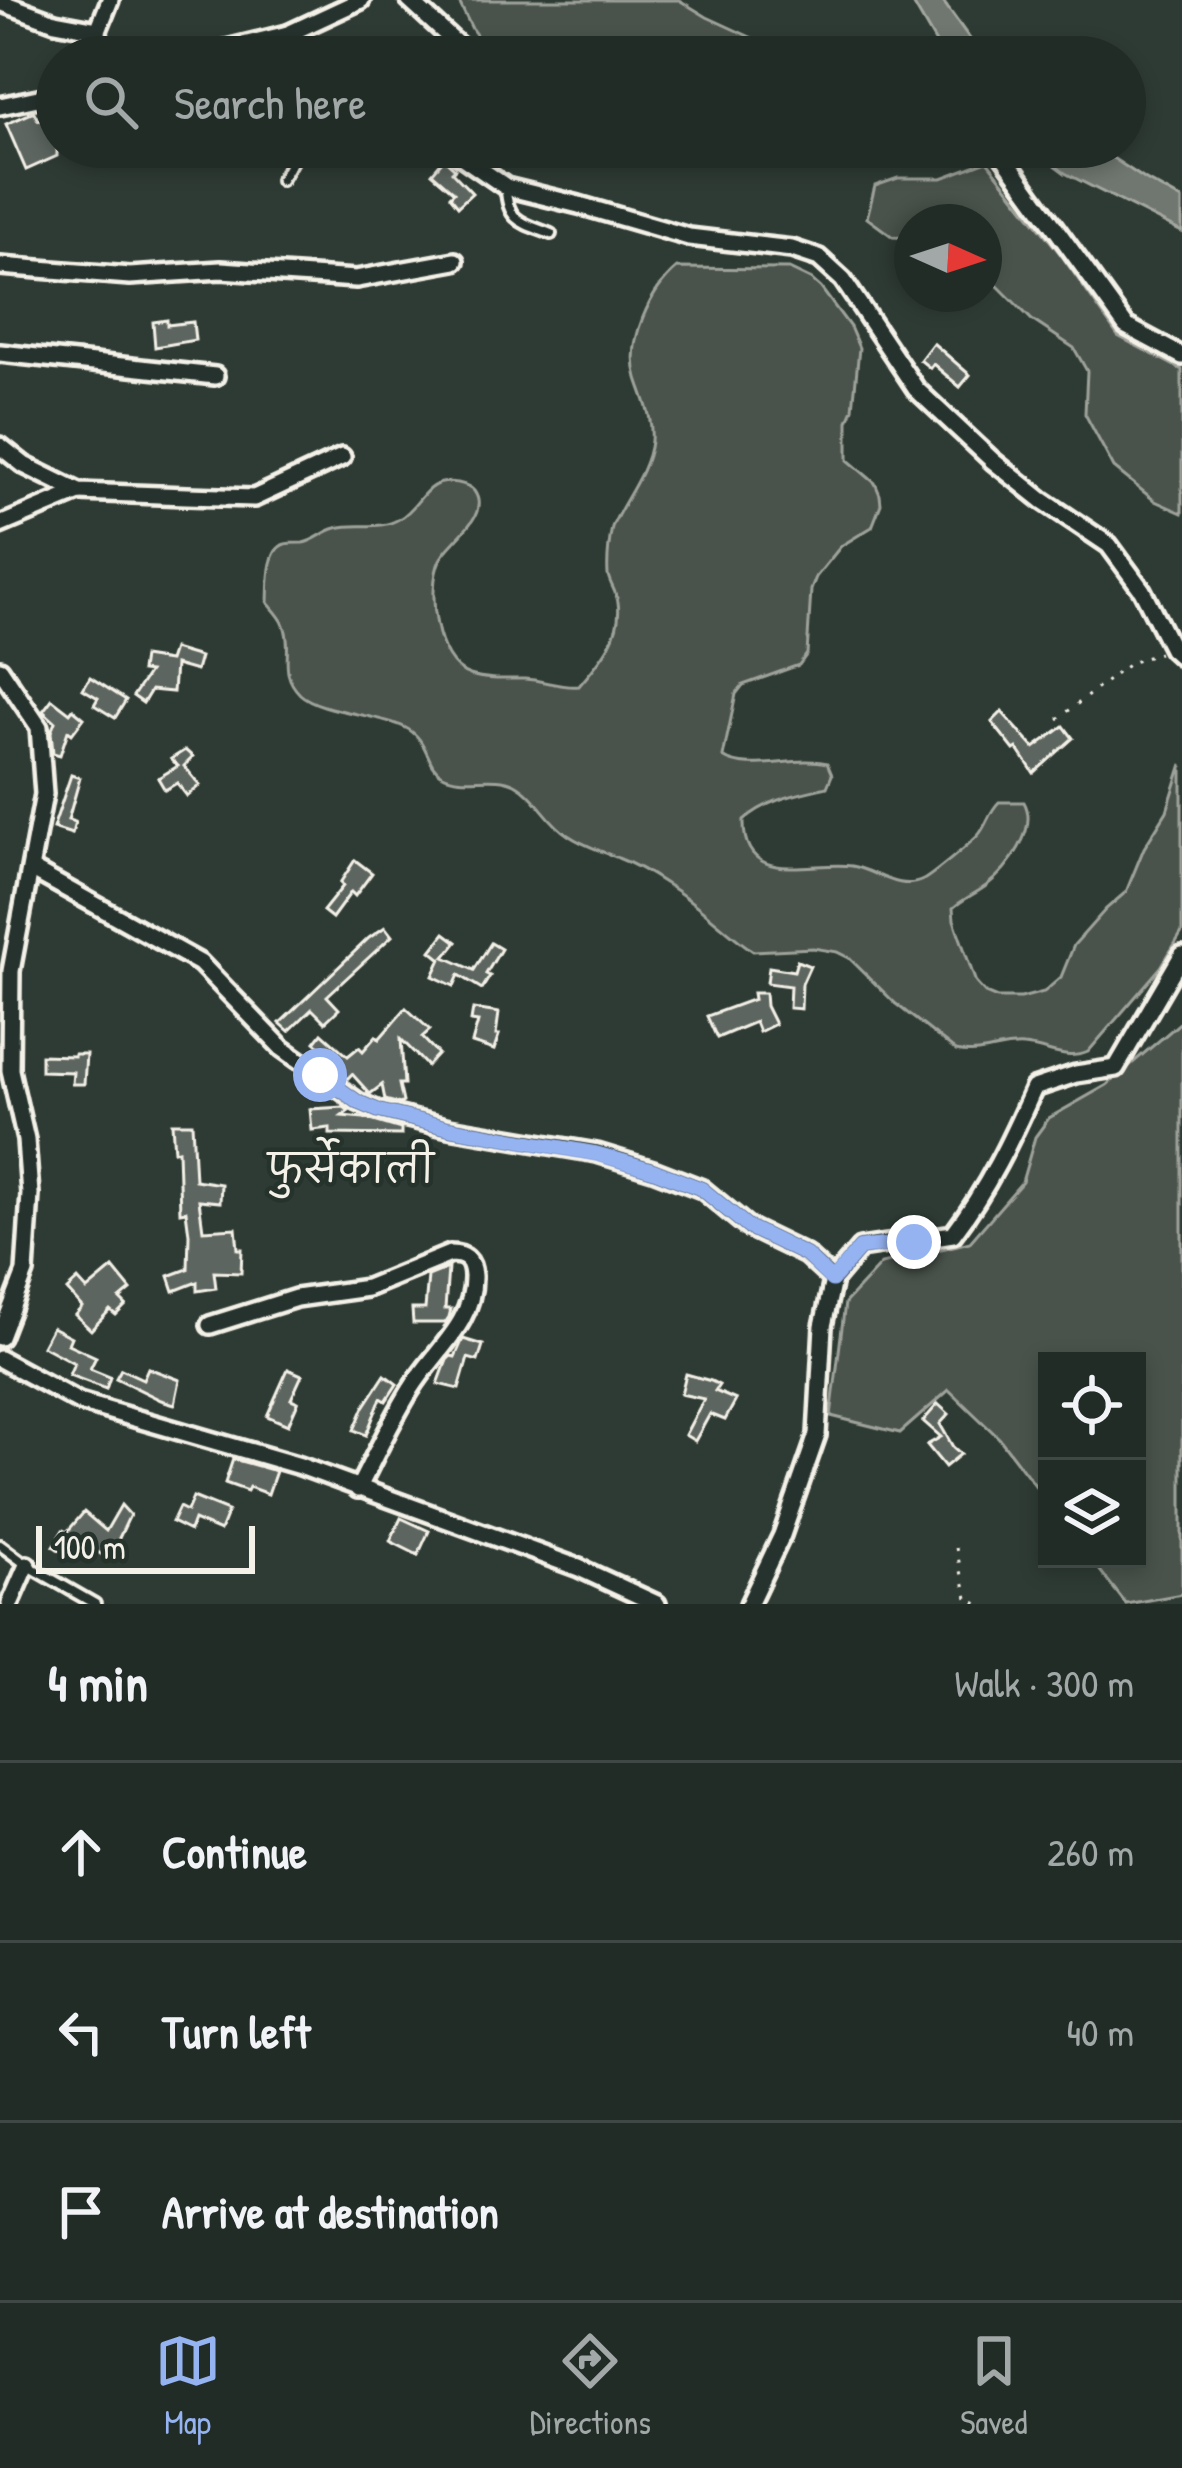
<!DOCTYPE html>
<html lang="en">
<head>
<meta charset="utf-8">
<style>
	:root { --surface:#222c27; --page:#2e3833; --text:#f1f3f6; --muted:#a2a7a7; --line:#3f4844; --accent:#95b2f1 }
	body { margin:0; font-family:"Patrick Hand","Playpen Sans Deva",sans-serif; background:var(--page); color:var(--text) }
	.controls { position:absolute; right:36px; bottom:36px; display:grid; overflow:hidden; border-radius:0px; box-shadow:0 6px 18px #0003 }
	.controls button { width:108px; height:108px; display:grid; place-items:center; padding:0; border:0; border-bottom:3px solid var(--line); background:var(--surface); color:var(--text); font:60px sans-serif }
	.compass { position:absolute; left:894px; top:204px; width:108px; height:108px; border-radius:50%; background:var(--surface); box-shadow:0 6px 18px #0003; rotate:93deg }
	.scale { position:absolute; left:36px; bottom:30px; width:219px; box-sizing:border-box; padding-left:12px; border:6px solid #f4f1e8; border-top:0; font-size:33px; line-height:42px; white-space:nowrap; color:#f4f1e8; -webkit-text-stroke:9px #26332d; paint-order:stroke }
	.stop { position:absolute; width:36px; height:36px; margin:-27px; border:9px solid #95b2f1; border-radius:50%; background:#fff }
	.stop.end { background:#95b2f1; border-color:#fff; box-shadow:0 3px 12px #0008 }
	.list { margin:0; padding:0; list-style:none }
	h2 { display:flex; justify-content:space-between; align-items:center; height:156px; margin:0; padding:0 48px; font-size:51px }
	h2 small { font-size:39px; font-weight:400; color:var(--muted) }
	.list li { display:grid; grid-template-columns:78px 1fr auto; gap:36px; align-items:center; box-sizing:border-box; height:180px; padding:0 48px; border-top:3px solid var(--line) }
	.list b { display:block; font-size:45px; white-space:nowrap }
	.list em { font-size:39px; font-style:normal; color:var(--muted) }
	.icon { flex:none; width:66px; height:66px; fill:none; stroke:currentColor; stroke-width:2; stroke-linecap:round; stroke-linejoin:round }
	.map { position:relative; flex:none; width:1182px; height:1604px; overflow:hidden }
	.search { position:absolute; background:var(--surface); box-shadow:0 6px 18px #0003; left:36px; right:36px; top:36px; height:132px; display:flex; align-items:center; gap:30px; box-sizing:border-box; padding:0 42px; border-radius:66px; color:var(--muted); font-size:45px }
	.sheet { height:696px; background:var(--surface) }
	nav { display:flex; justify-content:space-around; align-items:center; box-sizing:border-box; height:168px; border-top:3px solid var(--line); background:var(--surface); font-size:33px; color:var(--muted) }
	nav a { display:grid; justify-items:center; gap:6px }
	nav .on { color:var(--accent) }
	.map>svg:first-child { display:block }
</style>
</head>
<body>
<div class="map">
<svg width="1182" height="1604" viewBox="0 0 1182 1604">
	<rect width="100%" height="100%" fill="#2e3b34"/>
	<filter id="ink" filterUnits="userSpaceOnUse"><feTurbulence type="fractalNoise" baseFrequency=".00833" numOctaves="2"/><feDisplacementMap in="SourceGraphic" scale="24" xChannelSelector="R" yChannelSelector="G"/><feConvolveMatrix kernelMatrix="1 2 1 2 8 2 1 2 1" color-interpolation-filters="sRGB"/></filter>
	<g filter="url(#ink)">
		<g fill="#48524c" stroke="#9ea29a" stroke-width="3">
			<path d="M 458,0 L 679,0 L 707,17 L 772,47 L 782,57 L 492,57 L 472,29 Z"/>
			<path d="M 987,161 L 1059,252 L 1118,336 L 1182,370 L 1182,513 L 1155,501 L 1114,468 L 1085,414 L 1087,371 L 1074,348 L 1032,320 L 984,272 L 984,222 L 912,222 L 912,238 L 893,237 L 867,218 L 875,186 L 898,178 L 942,178 Z"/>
			<path d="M 677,268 L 789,269 L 812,280 L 821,288 L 850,327 L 859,348 L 853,409 L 848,421 L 848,460 L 875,483 L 880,495 L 881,504 L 872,527 L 841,546 L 816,577 L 811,590 L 807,654 L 799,665 L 743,685 L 736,694 L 723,757 C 748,774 796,755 827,763 L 832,775 L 827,787 C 798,794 768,799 744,820 C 742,889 812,860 852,866 C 876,870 899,892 923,880 C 931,876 975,840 980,833 C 988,822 989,812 999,802 L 1024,802 C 1039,829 1008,869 986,886 C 975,894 963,899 953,908 L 954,920 L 976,983 L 985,993 L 997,998 L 1021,998 L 1044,992 L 1061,977 L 1074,945 L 1106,909 L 1126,892 L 1144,848 L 1167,811 L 1182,764 L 1182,932 L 1161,967 L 1088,1052 C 1066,1062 1045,1047 1023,1046 C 1000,1044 978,1057 956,1051 L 896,1004 L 849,958 L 837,952 L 813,948 L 753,951 C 723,930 698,903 666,884 C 651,874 634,864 618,858 C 600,850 584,846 568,835 C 547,822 536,795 515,784 C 493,773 464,786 443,775 C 425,766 430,739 404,727 C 378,714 319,712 300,694 C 277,671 294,651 284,625 C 281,617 273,609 268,603 C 269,587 266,550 285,544 C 287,543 300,543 303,543 C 315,541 324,531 336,528 C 357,522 379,531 399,519 C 423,505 423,477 458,483 C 463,484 470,486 474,491 C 492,516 449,541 440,560 C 427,588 434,664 470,675 C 486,680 507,679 525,679 C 543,680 561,688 579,686 C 599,662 623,636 618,602 C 616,592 610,584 608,575 C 607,560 609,542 612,527 C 624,500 648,471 651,441 C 653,417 644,400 637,378 C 626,341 650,291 677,268 Z"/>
			<path d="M 1182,1021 L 1182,1594 L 1126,1604 L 1091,1559 L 1137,1559 L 1137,1361 L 1047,1361 L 1047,1501 L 999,1438 L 949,1390 L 900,1433 L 831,1416 L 845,1303 L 881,1264 L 970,1242 L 1022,1182 L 1035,1137 L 1049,1118 L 1107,1085 Z"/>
		</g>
		<g fill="#6f7770" stroke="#a4a8a0" stroke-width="3">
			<path d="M 911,0 L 942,0 L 983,57 L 944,57 Z"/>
			<path d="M 1030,147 L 1096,147 L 1146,180 L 1182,200 L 1182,232 L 1065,173 Z"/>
		</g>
		<g fill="#5c655e" stroke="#f4f1e8" stroke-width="3">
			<path d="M 57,111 L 57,156 L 26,170 L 6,124 L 34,112 L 38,120 Z"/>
			<path d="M 444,159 L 455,169 L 452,172 L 472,193 L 458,206 L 450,196 L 454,192 L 432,173 Z"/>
			<path d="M 167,320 L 167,325 L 193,322 L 195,340 L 155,347 L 153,322 Z"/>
			<path d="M 933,343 L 970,375 L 960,387 L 933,364 L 930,368 L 920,360 Z"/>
			<path d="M 173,649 L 200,657 L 196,671 L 175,665 L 173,692 L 151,690 L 143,703 L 133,696 L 149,672 L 141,671 L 143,657 L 169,661 Z"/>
			<path d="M 90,677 L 126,700 L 115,718 L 94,705 L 98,698 L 83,689 Z"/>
			<path d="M 52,699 L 70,713 L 73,709 L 84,718 L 72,734 L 68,731 L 60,755 L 53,753 L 51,732 L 55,722 L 43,711 Z"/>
			<path d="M 1002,712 L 1034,748 L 1064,726 L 1073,738 L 1034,773 L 1017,748 L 1014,750 L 992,722 Z"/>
			<path d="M 185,750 L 193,757 L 184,766 L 200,785 L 187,796 L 177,783 L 165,790 L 158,778 L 178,766 L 171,759 Z"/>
			<path d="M 71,775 L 80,778 L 68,820 L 75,822 L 72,834 L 53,828 Z"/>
			<path d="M 355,860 L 372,873 L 355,896 L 351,892 L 332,918 L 323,911 L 343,886 L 340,883 Z"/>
			<path d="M 385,927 L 392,936 L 327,996 L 339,1009 L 325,1022 L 312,1009 L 289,1031 L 280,1023 L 369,938 Z"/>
			<path d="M 445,933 L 457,942 L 445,957 L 474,970 L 491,943 L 501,949 L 486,974 L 490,976 L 482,989 L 459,975 L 454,986 L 433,976 L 441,959 L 431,951 Z"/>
			<path d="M 797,961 L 810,966 L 802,984 L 801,1009 L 789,1008 L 790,986 L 767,983 L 769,967 L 794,971 Z"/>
			<path d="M 753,993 L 765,993 L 766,1006 L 775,1024 L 759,1032 L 755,1022 L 717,1038 L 707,1016 L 754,999 Z"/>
			<path d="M 406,1008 L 430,1030 L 422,1037 L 438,1054 L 427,1066 L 401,1039 L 404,1084 L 399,1084 L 403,1102 L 400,1104 L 385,1100 L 382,1085 L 370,1094 L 352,1074 L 347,1079 L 334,1070 L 341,1064 L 315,1042 L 322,1033 L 348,1056 L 359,1047 L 363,1051 L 376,1036 L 379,1039 Z"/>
			<path d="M 473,1009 L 499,1013 L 496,1035 L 499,1035 L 494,1050 L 472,1043 L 478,1022 L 471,1021 Z"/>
			<path d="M 74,1054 L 86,1054 L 84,1084 L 72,1084 L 73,1072 L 41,1071 L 41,1055 L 74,1056 Z"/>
			<path d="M 344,1107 L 349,1111 L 342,1116 L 364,1118 L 401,1129 L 401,1135 L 330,1134 L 330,1128 L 312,1130 L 310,1109 Z"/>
			<path d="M 172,1123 L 192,1123 L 195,1180 L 221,1184 L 220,1202 L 199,1200 L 203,1230 L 236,1228 L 238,1249 L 242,1249 L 241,1273 L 214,1272 L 216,1288 L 197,1291 L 197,1282 L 174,1291 L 169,1276 L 188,1269 L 189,1234 L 186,1211 L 180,1212 L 178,1150 L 174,1151 Z"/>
			<path d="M 113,1268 L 131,1290 L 120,1299 L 126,1305 L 116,1315 L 110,1310 L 91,1330 L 75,1315 L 82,1307 L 67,1290 L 78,1280 L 87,1290 Z"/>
			<path d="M 448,1268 L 445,1309 L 451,1309 L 449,1317 L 445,1323 L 413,1323 L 412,1309 L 425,1309 L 428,1276 Z"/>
			<path d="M 52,1327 L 71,1337 L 68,1344 L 96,1357 L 90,1369 L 110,1377 L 106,1389 L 69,1375 L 74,1363 L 42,1346 Z"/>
			<path d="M 463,1339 L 483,1345 L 478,1361 L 468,1358 L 459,1389 L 438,1384 L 447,1360 L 451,1356 L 455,1357 Z"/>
			<path d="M 148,1368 L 180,1380 L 175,1404 L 161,1400 L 116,1378 L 121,1369 L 143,1379 Z"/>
			<path d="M 288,1369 L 302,1375 L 291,1399 L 298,1402 L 288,1425 L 267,1416 Z"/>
			<path d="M 686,1374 L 711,1381 L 719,1385 L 715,1391 L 736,1400 L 725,1420 L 710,1414 L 695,1441 L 685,1435 L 704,1399 L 681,1394 Z"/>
			<path d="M 385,1375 L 397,1384 L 386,1401 L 381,1398 L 366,1435 L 354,1430 L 364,1407 Z"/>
			<path d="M 938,1404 L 949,1414 L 940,1424 L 953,1447 L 961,1454 L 945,1467 L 927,1445 L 941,1437 L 923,1421 Z"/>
			<path d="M 233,1459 L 276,1471 L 268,1494 L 249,1487 L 247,1491 L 225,1483 Z"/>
			<path d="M 193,1497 L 228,1511 L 220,1531 L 194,1520 L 190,1531 L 172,1522 L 179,1507 L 187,1511 Z"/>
			<path d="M 121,1505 L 130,1515 L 109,1559 L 91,1548 L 90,1551 L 73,1544 L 67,1555 L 53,1546 L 63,1530 L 67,1532 L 84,1512 L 106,1531 Z"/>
			<path d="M 401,1518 L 429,1531 L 418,1555 L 390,1541 Z"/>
		</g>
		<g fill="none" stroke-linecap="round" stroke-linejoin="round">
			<g stroke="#f4f1e8" stroke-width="16">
				<g id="lane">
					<path d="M 281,180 L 300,147"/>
					<path d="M 506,189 C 507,222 523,223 551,234"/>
					<path d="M 0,1545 L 27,1565 L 95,1604"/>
				</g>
			</g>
			<g stroke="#f4f1e8" stroke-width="24">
				<g id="street">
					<path d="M 409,0 L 471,57"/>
					<path d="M 0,2 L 55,22 L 98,30"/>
					<path d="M 288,34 L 320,57"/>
					<path d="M 100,57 L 98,30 L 110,0"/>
					<path d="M 194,57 L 288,34 L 361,0"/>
					<path d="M 0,106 L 57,94"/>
					<path d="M 448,147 L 506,187 L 579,205 L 689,237 L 792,249 L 819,258 L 843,280 L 916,389 L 993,461 L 1042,500 L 1109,545 L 1142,590 L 1172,649 L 1182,658"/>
					<path d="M 702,147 C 748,158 810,154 857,147"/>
					<path d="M 989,147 L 1001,153 L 1126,326 L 1182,356"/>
					<path d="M 0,266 L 130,276 L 221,270 L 356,279 L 455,261"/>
					<path d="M 0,353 L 215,376"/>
					<path d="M 0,446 L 24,465 L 79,492 L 187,496 L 254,498 L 342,457"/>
					<path d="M 0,525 L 79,492"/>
					<path d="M 0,669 L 39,727 L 44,794 L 11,971 L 10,1070 L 26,1140 L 30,1194 L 25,1272 L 0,1337"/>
					<path d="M 31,869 L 200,963 L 282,1048 L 358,1102 L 379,1111 L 449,1128 L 597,1153 L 653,1170 L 702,1189 L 748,1227 L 806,1255 L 833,1280"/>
					<path d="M 210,1325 L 296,1298 L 367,1288 L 450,1254 C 466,1254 472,1260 473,1276 C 474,1324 433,1352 411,1389 C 391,1421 375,1456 358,1489"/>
					<path d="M 0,1359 L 79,1402 L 300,1466 L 579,1568 L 657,1604"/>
					<path d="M 10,1604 L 27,1565"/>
					<path d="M 749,1604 L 782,1535 L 817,1435 L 823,1326 L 833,1280 L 860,1248 L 953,1234 C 988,1188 1011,1140 1034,1088 L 1076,1074 L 1116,1068 L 1182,955"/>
				</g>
			</g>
			<g stroke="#f4f1e8" stroke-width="3" stroke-dasharray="3 9" stroke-linecap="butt">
				<path d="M 1058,719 L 1130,663 L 1159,653"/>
				<path d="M 956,1548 L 967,1598 L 978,1604"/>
			</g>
			<use href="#lane" stroke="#26332d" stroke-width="8"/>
			<use href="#street" stroke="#26332d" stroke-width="15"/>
		</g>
	</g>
	<g fill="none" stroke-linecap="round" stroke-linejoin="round" filter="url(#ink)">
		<path stroke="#95b2f1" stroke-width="15" d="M 320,1075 L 358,1102 L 379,1111 L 449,1128 L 597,1154 L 653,1170 L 702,1189 L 748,1227 L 806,1255 L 832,1280 L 860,1248 L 914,1242"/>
	</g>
	<g text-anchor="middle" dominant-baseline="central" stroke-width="9" stroke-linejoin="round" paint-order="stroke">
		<g font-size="39" fill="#f4f1e8" stroke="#26332d">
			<text x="351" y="1167">फुर्सेकाली</text>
		</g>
	</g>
</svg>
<div class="controls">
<button><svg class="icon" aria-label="locate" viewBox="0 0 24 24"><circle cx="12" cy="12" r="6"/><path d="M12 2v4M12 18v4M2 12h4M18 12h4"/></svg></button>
<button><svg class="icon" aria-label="layers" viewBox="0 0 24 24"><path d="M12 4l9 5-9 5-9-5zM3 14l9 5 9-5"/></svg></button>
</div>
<svg class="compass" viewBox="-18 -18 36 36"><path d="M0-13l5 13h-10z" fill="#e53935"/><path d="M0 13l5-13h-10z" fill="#a2a7a7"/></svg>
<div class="scale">100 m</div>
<div class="stop" style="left:320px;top:1075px"></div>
<div class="stop end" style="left:914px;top:1242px"></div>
<div class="search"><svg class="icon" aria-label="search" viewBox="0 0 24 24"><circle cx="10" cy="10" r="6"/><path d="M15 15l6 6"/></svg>Search here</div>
</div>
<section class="sheet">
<h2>4 min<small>Walk · 300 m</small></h2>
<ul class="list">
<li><svg class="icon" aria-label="ahead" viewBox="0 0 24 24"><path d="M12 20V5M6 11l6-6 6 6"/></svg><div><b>Continue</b></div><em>260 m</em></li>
<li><svg class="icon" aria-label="left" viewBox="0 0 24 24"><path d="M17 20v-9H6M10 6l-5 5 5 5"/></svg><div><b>Turn left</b></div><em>40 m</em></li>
<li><svg class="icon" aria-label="arrive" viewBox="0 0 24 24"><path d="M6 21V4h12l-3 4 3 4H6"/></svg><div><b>Arrive at destination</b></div></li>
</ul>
</section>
<nav>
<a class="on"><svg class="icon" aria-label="map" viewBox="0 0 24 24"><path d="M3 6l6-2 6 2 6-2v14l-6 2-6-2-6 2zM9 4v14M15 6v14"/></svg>Map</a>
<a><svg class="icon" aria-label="directions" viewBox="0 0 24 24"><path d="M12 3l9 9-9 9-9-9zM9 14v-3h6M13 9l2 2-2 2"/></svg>Directions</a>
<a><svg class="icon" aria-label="saved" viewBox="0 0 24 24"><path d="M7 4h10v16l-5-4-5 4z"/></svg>Saved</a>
</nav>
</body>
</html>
